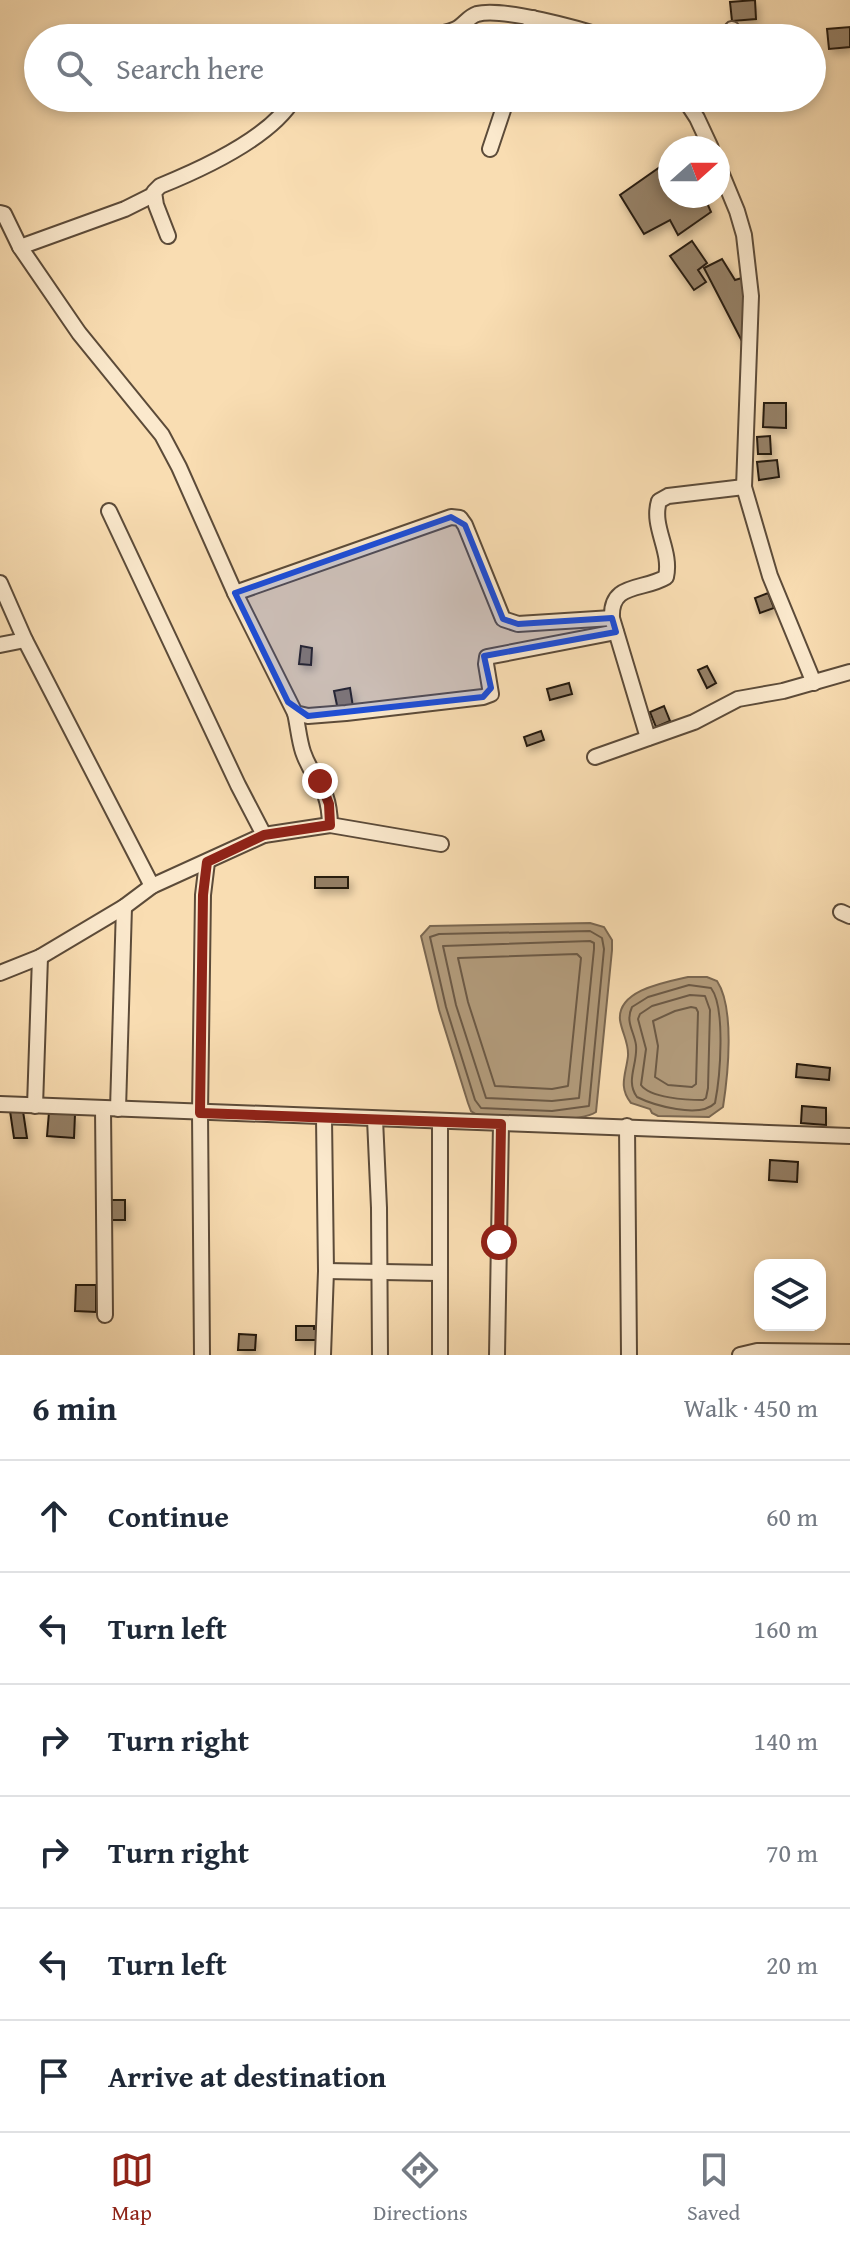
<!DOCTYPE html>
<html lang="en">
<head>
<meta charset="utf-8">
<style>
	:root { --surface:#fff; --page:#f6f6f7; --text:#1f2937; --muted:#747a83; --line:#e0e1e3; --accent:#8f2418 }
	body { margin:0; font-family:"Gentium Book Plus",serif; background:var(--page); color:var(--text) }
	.controls { position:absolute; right:24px; bottom:24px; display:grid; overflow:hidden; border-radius:16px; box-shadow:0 4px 12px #0003 }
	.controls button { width:72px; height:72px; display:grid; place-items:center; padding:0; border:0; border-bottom:2px solid var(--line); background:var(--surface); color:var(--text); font:40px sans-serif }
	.compass { position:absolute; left:658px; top:136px; width:72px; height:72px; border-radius:50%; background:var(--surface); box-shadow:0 4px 12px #0003; rotate:69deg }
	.stop { position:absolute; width:24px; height:24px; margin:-18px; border:6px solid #8f2418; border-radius:50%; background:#fff }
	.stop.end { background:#8f2418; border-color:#fff; box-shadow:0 2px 8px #0008 }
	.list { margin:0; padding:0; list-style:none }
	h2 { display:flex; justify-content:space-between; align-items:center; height:104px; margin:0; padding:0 32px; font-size:34px }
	h2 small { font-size:26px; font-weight:400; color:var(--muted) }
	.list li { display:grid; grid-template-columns:52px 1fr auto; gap:24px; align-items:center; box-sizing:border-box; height:112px; padding:0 32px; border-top:2px solid var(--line) }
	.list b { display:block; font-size:30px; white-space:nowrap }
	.list em { font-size:26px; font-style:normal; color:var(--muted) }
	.icon { flex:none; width:44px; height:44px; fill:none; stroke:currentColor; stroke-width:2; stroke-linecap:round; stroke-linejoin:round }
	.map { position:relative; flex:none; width:850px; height:1355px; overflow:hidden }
	.search { position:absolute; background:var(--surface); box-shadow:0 4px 12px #0003; left:24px; right:24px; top:24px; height:88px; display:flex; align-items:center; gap:20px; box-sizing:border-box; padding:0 28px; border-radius:44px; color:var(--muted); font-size:30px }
	.sheet { height:776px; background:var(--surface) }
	nav { display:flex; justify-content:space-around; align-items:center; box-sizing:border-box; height:112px; border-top:2px solid var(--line); background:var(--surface); font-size:22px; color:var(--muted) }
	nav a { display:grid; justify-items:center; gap:4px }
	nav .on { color:var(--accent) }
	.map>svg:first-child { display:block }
</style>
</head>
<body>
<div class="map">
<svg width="850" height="1355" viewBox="0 0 850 1355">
	<defs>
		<filter id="shadow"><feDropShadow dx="3" dy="5" stdDeviation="4" flood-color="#0004"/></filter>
	</defs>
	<rect width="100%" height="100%" fill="#f9ddb2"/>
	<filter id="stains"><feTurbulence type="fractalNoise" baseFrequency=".0025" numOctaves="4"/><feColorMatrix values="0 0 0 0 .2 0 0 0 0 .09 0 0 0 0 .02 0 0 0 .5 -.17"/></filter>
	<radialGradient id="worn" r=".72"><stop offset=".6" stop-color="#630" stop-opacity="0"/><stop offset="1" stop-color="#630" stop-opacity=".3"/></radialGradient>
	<g fill="#b29b7b" stroke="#7a6751" stroke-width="2">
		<path d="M 590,923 L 604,927 L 612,940 L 612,950 L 596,1112 C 576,1125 506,1118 480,1117 L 471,1111 L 468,1103 L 439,1010 L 421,936 L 430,926 Z"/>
		<path d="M 688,977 L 707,977 L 717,981 C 735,1008 728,1075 723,1107 L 709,1117 L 658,1116 L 652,1113 L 650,1109 L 631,1103 C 618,1087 626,1074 628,1056 C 629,1043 622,1033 620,1020 C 617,990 666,982 688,977 Z"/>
	</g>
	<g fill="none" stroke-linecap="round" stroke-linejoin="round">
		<g stroke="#6c5a46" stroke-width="2">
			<path d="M 590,931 L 602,938 L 604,949 L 589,1106 L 552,1111 L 481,1108 L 475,1100 L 446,1007 L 430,937 L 439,934 Z"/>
			<path d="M 590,941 L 594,943 L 594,949 L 579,1098 L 552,1101 L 486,1098 L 456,1005 L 443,946 Z"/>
			<path d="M 577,954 L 581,958 L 568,1086 L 552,1089 L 495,1086 L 468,1002 L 458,958 Z"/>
			<path d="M 689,985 L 711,988 C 726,1008 720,1078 715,1103 C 700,1119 653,1105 637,1097 C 625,1081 638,1064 636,1045 C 634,1031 625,1022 632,1007 L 648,997 Z"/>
			<path d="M 690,995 L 705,996 L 710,1010 L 708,1088 L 706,1098 L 703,1100 C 687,1100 650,1098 641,1085 L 646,1049 L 638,1019 L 640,1014 L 652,1006 Z"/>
			<path d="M 691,1007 L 696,1008 L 698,1012 L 696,1084 L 692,1087 L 668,1085 L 655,1077 L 658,1046 L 653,1021 L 675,1011 Z"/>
		</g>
	</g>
	<g fill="#947f65" stroke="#271a11" stroke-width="2" filter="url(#shadow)">
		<path d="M 755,0 L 756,19 L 732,21 L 730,2 Z"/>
		<path d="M 850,27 L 850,47 L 829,49 L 827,29 Z"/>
		<path d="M 670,160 L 670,196 L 704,196 L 711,212 L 678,235 L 670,220 L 644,234 L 620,195 Z"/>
		<path d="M 692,241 L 707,263 L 698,270 L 706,282 L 694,290 L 670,256 Z"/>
		<path d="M 722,259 L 735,280 L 745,277 L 745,347 L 704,268 Z"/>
		<path d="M 764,403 L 786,403 L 786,428 L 763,427 Z"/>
		<path d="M 770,436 L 771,454 L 758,454 L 757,437 Z"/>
		<path d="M 777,460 L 779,477 L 759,480 L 757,462 Z"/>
		<path d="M 768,593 L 774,608 L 760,613 L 755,598 Z"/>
		<path d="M 301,646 L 312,648 L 311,665 L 299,664 Z"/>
		<path d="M 707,666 L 716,683 L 707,688 L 698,670 Z"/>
		<path d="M 569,683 L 572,694 L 550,700 L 547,689 Z"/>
		<path d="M 350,688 L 353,707 L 338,710 L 334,691 Z"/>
		<path d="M 664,706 L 670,721 L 656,727 L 650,712 Z"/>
		<path d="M 541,731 L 544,740 L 527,746 L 524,737 Z"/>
		<rect x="315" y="877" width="33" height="11"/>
		<path d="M 797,1064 L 830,1068 L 829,1080 L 796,1077 Z"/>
		<path d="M 802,1106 L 826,1108 L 826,1125 L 801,1123 Z"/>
		<path d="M 10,1111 L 23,1111 L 27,1138 L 14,1138 Z"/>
		<path d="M 49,1112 L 75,1114 L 74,1138 L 47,1136 Z"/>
		<path d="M 770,1160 L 798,1162 L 797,1182 L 769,1180 Z"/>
		<path d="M 109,1200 L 125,1200 L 125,1220 L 106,1220 Z"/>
		<path d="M 76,1285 L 96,1285 L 96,1312 L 75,1311 Z"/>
		<path d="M 296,1326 L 314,1326 L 314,1329 L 317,1329 L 317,1340 L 296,1340 Z"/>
		<path d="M 239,1334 L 256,1335 L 255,1350 L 238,1350 Z"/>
	</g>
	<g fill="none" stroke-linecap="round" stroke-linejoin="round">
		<g stroke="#5c4b39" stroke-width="18">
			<g id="street">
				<path d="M 732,29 L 733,38"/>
				<path d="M 407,38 C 423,35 442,36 456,29 C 464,25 468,17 477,14 C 502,7 581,29 607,38"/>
				<path d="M 526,38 L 533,18"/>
				<path d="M 684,98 L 697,118 L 711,148"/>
				<path d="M 490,149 L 507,98"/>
				<path d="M 718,165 L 737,211 L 744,235 L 751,296 L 744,487 L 770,576 L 814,683"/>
				<path d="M 0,213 L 4,214 L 20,247 L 79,333 L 162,435 L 179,467 L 235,593 L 295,713 L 308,716 L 346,713 L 483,697 L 491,694 L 486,664 L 487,657 L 616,632"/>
				<path d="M 168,236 L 156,205 L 154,192 L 160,186 C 202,169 271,138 294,98"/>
				<path d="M 20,247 L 125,209 L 153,195"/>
				<path d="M 109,511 L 238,785 L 264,835"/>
				<path d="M 0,583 L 25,640 L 152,886"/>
				<path d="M 235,593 L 451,517 L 460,518 L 465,525 L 503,619 L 518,624 L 612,618"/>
				<path d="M 0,645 L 25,640"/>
				<path d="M 295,713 C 298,726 299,740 303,752 C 314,784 329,783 330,825"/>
				<path d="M 648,738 L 612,618 C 610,582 643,591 666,577 C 672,550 651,527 659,501 L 668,496 L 744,487"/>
				<path d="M 595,757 L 694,722 L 738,699 L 783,691 L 850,672"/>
				<path d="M 841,912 L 850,916"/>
				<path d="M 0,973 L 40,957 L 124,907 L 152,886 L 264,835 L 330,825 L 441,844"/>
				<path d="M 0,1104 L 850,1136"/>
				<path d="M 35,1106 L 40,957"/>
				<path d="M 103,1109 L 105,1315"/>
				<path d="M 118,1109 L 124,907"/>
				<path d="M 375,1119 L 379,1208 L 380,1355"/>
				<path d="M 627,1126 L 629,1355"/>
				<path d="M 326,1271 L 439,1273"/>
				<path d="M 202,1355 L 200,1113 L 203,895 L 207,862"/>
				<path d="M 323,1355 L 326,1271 L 324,1118"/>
				<path d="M 440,1355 L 440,1121"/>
				<path d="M 497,1355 L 501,1124"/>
				<path d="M 740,1355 L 757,1351 L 850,1352"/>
			</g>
		</g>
		<use href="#street" stroke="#fbe9cd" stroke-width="14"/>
	</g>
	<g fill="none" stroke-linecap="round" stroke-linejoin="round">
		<path stroke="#8f2418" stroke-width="10" d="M 320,781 L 329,804 L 330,825 L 264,835 L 207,862 L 203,895 L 200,1113 L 501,1124 L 499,1242"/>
	</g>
	<path fill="#1d4ed8" fill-opacity="0.2" stroke="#1d4ed8" stroke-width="6" stroke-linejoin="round" d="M 451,517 L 465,525 L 503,619 L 518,624 L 612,618 L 616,632 L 484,656 L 491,688 L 483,697 L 308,716 L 288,702 L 235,593 Z"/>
	<rect width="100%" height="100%" filter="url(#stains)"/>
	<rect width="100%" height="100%" fill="url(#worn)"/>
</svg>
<div class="controls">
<button><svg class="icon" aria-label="layers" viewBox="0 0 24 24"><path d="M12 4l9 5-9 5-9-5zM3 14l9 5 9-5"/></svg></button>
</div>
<svg class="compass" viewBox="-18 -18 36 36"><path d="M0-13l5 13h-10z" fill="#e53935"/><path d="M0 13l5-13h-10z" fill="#747a83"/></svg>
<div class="stop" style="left:499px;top:1242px"></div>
<div class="stop end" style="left:320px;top:781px"></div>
<div class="search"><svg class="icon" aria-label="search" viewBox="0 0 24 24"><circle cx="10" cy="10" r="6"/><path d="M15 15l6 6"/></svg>Search here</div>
</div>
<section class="sheet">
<h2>6 min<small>Walk · 450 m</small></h2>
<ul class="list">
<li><svg class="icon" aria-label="ahead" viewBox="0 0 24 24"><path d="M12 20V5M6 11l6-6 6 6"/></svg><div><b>Continue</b></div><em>60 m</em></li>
<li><svg class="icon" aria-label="left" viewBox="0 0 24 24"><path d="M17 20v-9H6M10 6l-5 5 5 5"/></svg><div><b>Turn left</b></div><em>160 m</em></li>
<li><svg class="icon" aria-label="right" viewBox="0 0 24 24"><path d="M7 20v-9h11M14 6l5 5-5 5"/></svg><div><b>Turn right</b></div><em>140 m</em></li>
<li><svg class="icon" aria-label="right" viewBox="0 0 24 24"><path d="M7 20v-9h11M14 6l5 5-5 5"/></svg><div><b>Turn right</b></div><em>70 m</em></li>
<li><svg class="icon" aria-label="left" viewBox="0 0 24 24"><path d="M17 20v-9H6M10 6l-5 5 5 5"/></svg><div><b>Turn left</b></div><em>20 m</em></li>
<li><svg class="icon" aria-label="arrive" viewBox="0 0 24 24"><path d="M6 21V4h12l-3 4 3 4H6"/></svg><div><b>Arrive at destination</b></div></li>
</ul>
</section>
<nav>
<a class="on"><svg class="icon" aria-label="map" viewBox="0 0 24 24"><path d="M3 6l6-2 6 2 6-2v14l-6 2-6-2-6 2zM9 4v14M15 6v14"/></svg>Map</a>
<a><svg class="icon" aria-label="directions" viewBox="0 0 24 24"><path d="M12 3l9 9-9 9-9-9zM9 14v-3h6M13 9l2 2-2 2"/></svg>Directions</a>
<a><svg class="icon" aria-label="saved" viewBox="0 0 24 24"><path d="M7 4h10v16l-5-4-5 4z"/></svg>Saved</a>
</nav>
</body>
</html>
